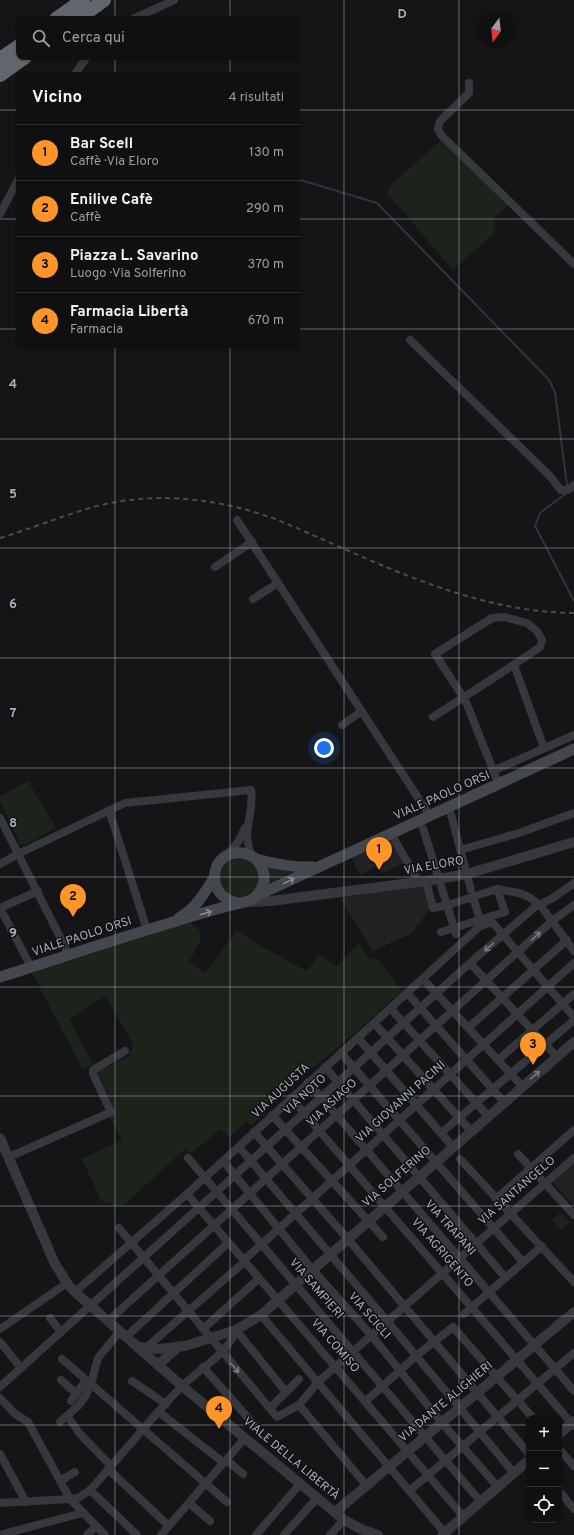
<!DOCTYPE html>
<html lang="it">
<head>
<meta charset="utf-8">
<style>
	:root { --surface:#101011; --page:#1e1e1f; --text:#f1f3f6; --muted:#9c9d9f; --line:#303031; --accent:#ff9526 }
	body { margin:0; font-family:Overpass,sans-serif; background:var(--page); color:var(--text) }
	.controls { position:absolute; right:12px; bottom:12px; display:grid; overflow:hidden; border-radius:8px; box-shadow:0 1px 3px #0004 }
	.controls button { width:36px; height:36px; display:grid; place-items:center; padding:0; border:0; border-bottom:1px solid var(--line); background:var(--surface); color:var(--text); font:20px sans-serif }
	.compass { position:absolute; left:478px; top:12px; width:36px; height:36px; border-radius:50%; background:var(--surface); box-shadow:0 1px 3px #0004; rotate:195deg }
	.you { position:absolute; left:324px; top:748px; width:14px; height:14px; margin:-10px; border:3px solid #fff; border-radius:50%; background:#1a73e8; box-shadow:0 0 0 6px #1a73e833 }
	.badge { display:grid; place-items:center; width:26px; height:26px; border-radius:50%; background:var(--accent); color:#111; font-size:13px; font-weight:700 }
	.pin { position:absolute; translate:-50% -33px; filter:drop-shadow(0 1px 2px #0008) }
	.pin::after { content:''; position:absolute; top:21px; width:14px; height:12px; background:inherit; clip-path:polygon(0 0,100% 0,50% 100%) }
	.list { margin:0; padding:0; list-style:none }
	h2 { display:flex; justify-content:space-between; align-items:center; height:52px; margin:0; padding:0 16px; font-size:17px }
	h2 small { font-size:13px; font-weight:400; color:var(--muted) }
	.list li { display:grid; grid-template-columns:26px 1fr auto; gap:12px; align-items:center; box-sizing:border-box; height:56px; padding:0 16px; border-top:1px solid var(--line) }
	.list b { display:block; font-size:15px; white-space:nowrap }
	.list p { margin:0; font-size:13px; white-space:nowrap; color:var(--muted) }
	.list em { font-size:13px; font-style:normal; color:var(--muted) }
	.icon { flex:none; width:22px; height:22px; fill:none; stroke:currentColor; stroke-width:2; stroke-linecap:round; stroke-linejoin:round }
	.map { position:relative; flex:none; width:574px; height:1535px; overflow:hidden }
	.search { position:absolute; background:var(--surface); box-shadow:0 1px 3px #0004; left:16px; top:16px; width:284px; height:44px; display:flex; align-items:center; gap:10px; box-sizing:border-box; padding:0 14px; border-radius:8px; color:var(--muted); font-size:15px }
	.panel { position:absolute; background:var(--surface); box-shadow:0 1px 3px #0004; left:16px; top:72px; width:284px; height:276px; border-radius:8px }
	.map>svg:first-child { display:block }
</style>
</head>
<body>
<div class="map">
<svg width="574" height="1535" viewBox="0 0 574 1535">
	<rect width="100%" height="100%" fill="#151517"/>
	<g fill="#212224">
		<path d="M 390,840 L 405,862 L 381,874 L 378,866 L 360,875 L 351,857 Z"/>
		<path d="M 424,884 L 431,907 L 412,933 L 373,951 L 340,898 Z"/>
		<path d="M 574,1163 L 574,1206 L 552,1181 Z"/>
	</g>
	<g fill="#1b231b">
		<path d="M 442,140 L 509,204 L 494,219 L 495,232 L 453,270 L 386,192 L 392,184 Z"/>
		<path d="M 28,781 L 56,828 L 25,845 L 20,844 L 0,801 L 0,796 Z"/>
		<circle cx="239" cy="877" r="20"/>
		<path d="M 265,866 L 295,871 L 269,883 Z"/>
		<path d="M 190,922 C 193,925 198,928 200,931 C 204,940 193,954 189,961 L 205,973 L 237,930 L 262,947 L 307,971 L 319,955 L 337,966 L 359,943 L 370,960 L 376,957 L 402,991 L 333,1052 L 303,1074 L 263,1109 L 266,1115 L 263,1115 L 252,1125 L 247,1122 L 229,1137 L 221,1129 L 190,1154 L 185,1149 L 122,1207 L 101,1201 L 82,1159 L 122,1140 L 109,1117 L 117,1113 L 97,1072 L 129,1056 L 133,1047 L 131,1041 L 106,996 L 69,1019 L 93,1064 L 83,1070 L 32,973 Z"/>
		<path d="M 561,1212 L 570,1222 L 561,1230 L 552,1220 Z"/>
	</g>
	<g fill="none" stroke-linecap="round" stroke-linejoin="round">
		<g stroke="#2a373c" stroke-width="2">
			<path d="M 297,179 L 377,203 L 549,380 L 555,392 L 567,486"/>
			<path d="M 565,494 L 540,513 L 535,526 L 574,601"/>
		</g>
		<g stroke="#36383d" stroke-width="8">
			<path d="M 133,19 L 174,0"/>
			<path d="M 74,75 L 87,57"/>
			<path d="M 469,83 L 469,93 L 440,121 L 438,129 L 442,136 L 574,264"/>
			<path d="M 0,214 L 19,178"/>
			<path d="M 410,340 L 549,475 L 561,490 L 568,490 L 574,485"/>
			<path d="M 237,520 L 430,816"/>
			<path d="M 215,567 L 252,542"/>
			<path d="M 253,599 L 278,583"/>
			<path d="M 514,665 L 544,748"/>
			<path d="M 433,717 C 469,694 505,671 540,647 L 542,640 L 537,631 L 527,623 L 504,617 L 492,618 L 435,654 L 463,697 L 466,702 L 499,785"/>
			<path d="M 342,725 L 362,711"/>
			<path d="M 493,771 L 574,735"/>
			<path d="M 449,807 L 471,890"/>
			<path d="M 109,810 L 147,930"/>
			<path d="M 0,818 L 69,955"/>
			<path d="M 423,828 L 456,934"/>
			<path d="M 391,834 L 419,882"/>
			<path d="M 460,850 L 519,833 L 574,813"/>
			<path d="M 227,855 L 238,842 L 245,828"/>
			<path d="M 0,864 L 18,854 L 125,803 L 251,790 C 255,815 240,830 252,856"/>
			<path d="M 426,881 L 433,908 L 448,905 L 497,889 L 519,893 L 529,897 L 540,905 L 574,951"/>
			<path d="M 473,897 L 480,920"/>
			<path d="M 441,932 L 505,912 L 497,889"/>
			<path d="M 470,963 L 557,1057"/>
			<path d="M 31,967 L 0,908 L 38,891"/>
			<path d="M 423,979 L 522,1086"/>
			<path d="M 407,993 L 504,1102"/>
			<path d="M 391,1009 L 488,1116"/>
			<path d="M 374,1023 L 471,1131"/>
			<path d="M 469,1027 L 567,940"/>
			<path d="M 358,1038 L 453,1147"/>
			<path d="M 341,1053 L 523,1262"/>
			<path d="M 498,1060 L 574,994"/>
			<path d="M 325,1067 L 505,1277"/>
			<path d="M 308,1082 L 574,1391"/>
			<path d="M 291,1098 L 574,1426"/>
			<path d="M 272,1115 L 383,1237"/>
			<path d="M 254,1132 L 347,1238 L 529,1454"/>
			<path d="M 441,1133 L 574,1020"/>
			<path d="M 239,1147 L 388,1322 L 514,1473"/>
			<path d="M 518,1154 L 574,1215"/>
			<path d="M 9,1157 L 111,1112 L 93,1074 L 93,1070 L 125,1051"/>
			<path d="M 188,1158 L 480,1501"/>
			<path d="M 460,1159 L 574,1282"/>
			<path d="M 223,1161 L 312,1269 L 372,1336 L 442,1423 L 497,1486"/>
			<path d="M 187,1194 L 463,1516"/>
			<path d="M 496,1199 L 574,1130"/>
			<path d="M 119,1228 L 277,1417 L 299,1405 L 318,1382 L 574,1158"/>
			<path d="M 244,1260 L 574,963"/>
			<path d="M 75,1292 L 187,1194 L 479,927 L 492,922 L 574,1017"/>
			<path d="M 464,1314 L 542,1246"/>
			<path d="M 261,1315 L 444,1532"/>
			<path d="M 50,1318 L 61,1332"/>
			<path d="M 108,1321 L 552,921 L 574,905"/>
			<path d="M 0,1329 L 67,1283"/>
			<path d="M 203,1329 L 256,1281"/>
			<path d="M 126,1337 L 228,1243"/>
			<path d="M 0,1342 L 21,1368"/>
			<path d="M 146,1348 L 242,1264"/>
			<path d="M 62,1359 L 227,1502"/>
			<path d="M 203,1367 L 257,1428"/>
			<path d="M 61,1380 L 77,1394"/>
			<path d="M 132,1381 L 166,1404"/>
			<path d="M 0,1387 L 470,963 L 535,907 L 553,898 L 574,883"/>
			<path d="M 0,1398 L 15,1414 L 28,1422 L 70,1499 L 105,1535"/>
			<path d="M 71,1401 L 86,1380"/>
			<path d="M 366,1401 L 416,1356 L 453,1327 L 533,1418"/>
			<path d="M 299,1405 L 366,1485"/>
			<path d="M 270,1408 L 299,1379"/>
			<path d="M 159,1412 L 224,1463"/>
			<path d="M 68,1417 L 80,1434 L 111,1466"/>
			<path d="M 60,1422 L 78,1406 L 85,1397 L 91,1384 L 98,1358 L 120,1331"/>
			<path d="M 559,1449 L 574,1466"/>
			<path d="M 0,1454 L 26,1502"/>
			<path d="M 227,1460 L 243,1474"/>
			<path d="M 108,1469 L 169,1526"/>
			<path d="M 60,1481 L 75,1472"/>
			<path d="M 90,1490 L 137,1535"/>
			<path d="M 409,1491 L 574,1353"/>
			<path d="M 559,1491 L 574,1509"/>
			<path d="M 0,1503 L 70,1499 L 78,1498 L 90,1490 C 121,1456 150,1419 181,1387 C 199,1369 228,1354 236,1330 L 286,1392"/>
			<path d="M 189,1503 L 210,1521"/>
			<path d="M 0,1535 L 82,1513"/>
			<path d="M 87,1535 L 96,1526"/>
			<path d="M 161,1535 L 245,1438"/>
			<path d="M 256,1535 L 300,1484"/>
			<path d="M 284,1535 L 317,1498"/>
			<path d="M 330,1535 L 344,1520"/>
		</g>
		<g stroke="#36383d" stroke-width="10">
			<path d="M 246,902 L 271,901 L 426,881 L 467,874 L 574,842"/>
			<path d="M 0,1138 L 55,1264 L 67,1283 L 75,1292 L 182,1386 L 344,1520 L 363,1530 L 378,1535"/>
			<path d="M 138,1347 L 159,1349 L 185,1346 L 236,1330 L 261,1315 L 574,1042"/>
			<path d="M 158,1365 L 177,1348"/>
			<path d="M 559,1434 L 574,1421"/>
			<path d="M 335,1512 L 574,1312"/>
			<path d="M 442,1535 L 529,1460"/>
		</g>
		<g stroke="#44474d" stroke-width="11">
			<path d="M 256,859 C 275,864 293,868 313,867"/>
			<path d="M 258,895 L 574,749"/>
			<path d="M 179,918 C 196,908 204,894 214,878"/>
			<path d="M 0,977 C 57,959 113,940 170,923 C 189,917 209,911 228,906 C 237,903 247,903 254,898 C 264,890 267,877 261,866 C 257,858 250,854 242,853 C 209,849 203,898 239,903"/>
		</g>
		<g stroke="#62676e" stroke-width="14">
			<path d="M 56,19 L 83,0"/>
			<path d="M 78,19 L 104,0"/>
			<path d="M 0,59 L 19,46"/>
			<path d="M 0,75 L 25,57"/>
		</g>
		<path stroke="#494c52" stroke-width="2" stroke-dasharray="5 4" stroke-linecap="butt" d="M 0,538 C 30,529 59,517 90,508 C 152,490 219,498 278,520 C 373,560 468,612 574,613"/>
	</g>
	<defs><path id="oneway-shaft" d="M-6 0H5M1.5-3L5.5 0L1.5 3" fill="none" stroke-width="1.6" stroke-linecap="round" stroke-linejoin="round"/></defs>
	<g stroke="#848b93">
		<use href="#oneway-shaft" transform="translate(289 881) rotate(-25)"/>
		<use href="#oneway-shaft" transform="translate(206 913) rotate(-17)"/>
	</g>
	<g stroke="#747981">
		<use href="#oneway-shaft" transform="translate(536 936) rotate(-43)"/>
		<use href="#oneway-shaft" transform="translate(489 947) rotate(139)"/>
		<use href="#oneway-shaft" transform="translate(535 1075) rotate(-40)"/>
		<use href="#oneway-shaft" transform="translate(235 1368) rotate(49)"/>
	</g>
	<path fill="none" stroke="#a6afb8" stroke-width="1" stroke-opacity="0.55" d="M 115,0 L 115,19M 230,0 L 230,19M 344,0 L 344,1535M 459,0 L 459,1535M 115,57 L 115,75M 230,57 L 230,75M 0,110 L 19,110M 297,110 L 574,110M 0,219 L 19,219M 297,219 L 574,219M 0,329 L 19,329M 297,329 L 574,329M 115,345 L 115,1535M 230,345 L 230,1535M 0,439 L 574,439M 0,548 L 574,548M 0,658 L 574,658M 0,768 L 574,768M 0,877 L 574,877M 0,987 L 574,987M 0,1096 L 574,1096M 0,1206 L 574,1206M 0,1316 L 574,1316M 0,1425 L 529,1425M 559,1425 L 574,1425"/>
	<g text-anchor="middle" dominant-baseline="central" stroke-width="3" stroke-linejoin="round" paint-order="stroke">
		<g font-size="12" fill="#a6afb8" stroke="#101012">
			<text transform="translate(442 796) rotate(-24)">VIALE PAOLO ORSI</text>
			<text transform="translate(434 866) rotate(-10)">VIA ELORO</text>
			<text transform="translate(82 937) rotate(-18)">VIALE PAOLO ORSI</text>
			<text transform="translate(281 1091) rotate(-43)">VIA AUGUSTA</text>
			<text transform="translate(305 1095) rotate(-43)">VIA NOTO</text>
			<text transform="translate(401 1102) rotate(-42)">VIA GIOVANNI PACINI</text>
			<text transform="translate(332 1103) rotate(-43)">VIA ASIAGO</text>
			<text transform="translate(397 1177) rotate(-41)">VIA SOLFERINO</text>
			<text transform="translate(517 1191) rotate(-41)">VIA SANTANGELO</text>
			<text transform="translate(450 1228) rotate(48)">VIA TRAPANI</text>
			<text transform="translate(442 1253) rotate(49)">VIA AGRIGENTO</text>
			<text transform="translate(316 1289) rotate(49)">VIA SAMPIERI</text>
			<text transform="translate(369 1316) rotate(49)">VIA SCICLI</text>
			<text transform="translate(335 1346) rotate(49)">VIA COMISO</text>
			<text transform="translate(446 1402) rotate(-40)">VIA DANTE ALIGHIERI</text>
			<text transform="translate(291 1459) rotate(40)">VIALE DELLA LIBERTÀ</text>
		</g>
	</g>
	<g font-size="13" text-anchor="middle" font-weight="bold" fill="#a6afb8" stroke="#101012" stroke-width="3" stroke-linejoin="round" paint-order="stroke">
		<text x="402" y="18">D</text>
		<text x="13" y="388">4</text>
		<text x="13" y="498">5</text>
		<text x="13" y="608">6</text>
		<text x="13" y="717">7</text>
		<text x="13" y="827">8</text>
		<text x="13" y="937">9</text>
	</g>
</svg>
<div class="controls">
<button>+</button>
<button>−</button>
<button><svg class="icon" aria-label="locate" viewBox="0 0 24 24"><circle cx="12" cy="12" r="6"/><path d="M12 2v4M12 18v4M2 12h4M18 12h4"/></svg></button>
</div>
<svg class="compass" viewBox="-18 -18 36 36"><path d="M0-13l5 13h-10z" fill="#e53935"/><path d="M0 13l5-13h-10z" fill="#9c9d9f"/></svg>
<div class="you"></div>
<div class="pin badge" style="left:379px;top:870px">1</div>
<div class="pin badge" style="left:73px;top:917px">2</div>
<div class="pin badge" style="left:533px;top:1065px">3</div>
<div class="pin badge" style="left:219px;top:1429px">4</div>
<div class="search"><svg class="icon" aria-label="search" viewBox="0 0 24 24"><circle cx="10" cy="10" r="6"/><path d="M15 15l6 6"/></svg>Cerca qui</div>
<section class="panel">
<h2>Vicino<small>4 risultati</small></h2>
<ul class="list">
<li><span class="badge">1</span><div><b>Bar Scell</b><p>Caffè · Via Eloro</p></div><em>130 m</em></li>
<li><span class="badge">2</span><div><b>Enilive Cafè</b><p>Caffè</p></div><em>290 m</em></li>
<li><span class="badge">3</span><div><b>Piazza L. Savarino</b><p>Luogo · Via Solferino</p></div><em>370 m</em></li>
<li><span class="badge">4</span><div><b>Farmacia Libertà</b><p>Farmacia</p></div><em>670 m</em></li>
</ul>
</section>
</div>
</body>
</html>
